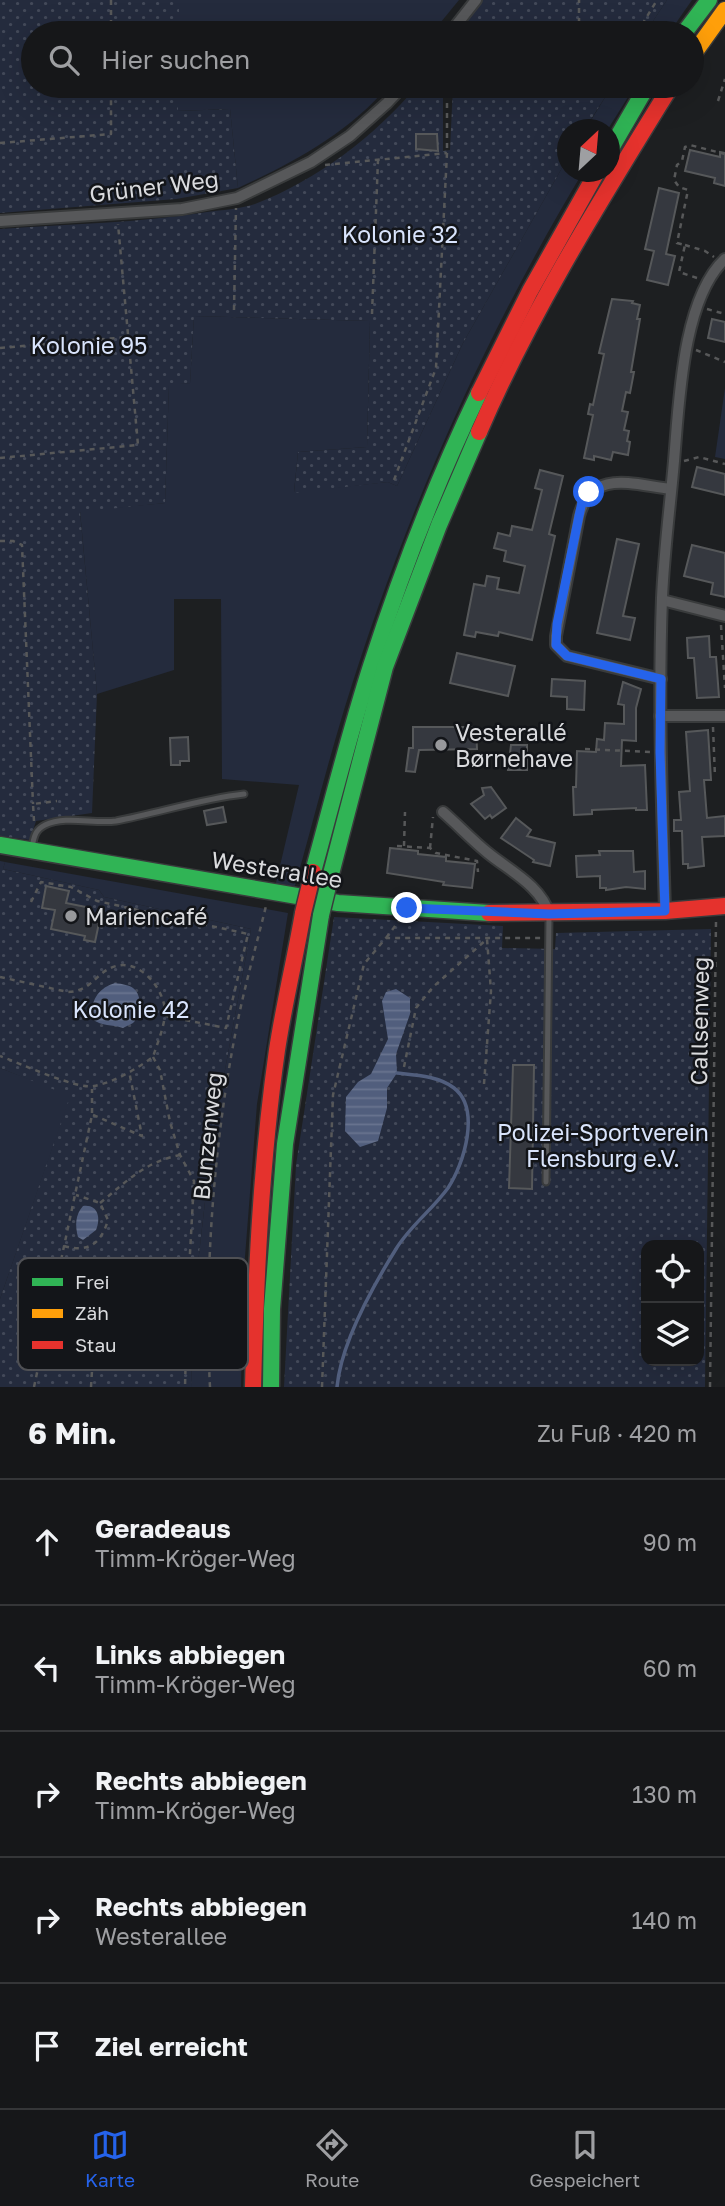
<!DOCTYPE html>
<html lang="de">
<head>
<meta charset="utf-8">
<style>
	:root { --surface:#161719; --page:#1f2022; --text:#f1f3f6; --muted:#9e9fa2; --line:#353638; --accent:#2563eb }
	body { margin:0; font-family:"Golos Text",sans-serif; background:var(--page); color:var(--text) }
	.controls { position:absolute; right:21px; bottom:21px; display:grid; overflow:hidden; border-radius:14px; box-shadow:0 7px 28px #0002 }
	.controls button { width:63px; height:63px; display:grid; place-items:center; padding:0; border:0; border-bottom:2px solid var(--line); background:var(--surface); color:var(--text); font:35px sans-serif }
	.compass { position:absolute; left:557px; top:119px; width:63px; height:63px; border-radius:50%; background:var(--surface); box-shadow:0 7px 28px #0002; rotate:26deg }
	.stop { position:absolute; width:21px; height:21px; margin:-16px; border:5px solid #2563eb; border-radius:50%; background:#fff }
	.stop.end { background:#2563eb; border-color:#fff; box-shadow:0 2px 7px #0008 }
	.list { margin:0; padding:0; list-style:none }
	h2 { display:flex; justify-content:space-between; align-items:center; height:91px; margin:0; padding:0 28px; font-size:30px }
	h2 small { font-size:23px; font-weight:400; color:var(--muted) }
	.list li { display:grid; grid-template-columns:46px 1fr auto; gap:21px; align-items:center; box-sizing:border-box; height:126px; padding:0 28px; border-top:2px solid var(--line) }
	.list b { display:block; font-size:26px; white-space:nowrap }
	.list p { margin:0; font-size:23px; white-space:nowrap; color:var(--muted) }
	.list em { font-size:23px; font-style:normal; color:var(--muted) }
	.icon { flex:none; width:38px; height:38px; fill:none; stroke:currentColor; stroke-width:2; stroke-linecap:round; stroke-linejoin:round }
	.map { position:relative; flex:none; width:725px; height:1387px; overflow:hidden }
	.search { position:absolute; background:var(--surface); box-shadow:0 7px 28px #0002; left:21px; right:21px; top:21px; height:77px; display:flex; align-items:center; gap:18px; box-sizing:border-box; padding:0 24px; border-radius:38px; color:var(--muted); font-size:26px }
	.sheet { height:721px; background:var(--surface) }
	nav { display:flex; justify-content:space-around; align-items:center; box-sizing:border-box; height:98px; border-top:2px solid var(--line); background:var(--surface); font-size:19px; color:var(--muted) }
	nav a { display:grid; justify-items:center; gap:4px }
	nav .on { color:var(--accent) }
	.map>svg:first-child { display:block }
</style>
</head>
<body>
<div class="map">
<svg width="725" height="1387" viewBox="0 0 725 1387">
	<defs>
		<pattern id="park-dots" width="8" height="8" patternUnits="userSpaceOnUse" patternTransform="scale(1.75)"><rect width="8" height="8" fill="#242b3d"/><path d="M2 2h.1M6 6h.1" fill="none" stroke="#434959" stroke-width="1.8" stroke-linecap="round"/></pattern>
		<pattern id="water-rules" width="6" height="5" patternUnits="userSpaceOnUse" patternTransform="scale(1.75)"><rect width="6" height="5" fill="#515e7d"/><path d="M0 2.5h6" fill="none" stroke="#69748f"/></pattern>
	</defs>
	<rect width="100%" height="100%" fill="#1d1f21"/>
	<g fill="#242b3d">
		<path d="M 179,0 L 459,0 L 432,33 L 179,33 Z"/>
		<path d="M 667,0 L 692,0 L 669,33 L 645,33 Z"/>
		<path d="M 178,86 L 388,86 C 349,133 292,163 238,188 L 230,109 L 177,111 Z"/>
		<path d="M 612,86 L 635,86 L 608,129 L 585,130 Z"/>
		<path d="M 567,159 L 568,172 L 583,172 C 482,340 402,522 344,710 C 326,769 311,830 294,889 L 275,887 L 299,785 L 222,779 L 221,599 L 174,599 L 174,670 L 97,694 L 80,511 L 165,503 L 169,384 L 190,383 L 194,316 L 370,321 L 367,447 L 298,452 L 294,492 L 388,482 L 397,486 L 463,343 Z"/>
		<path d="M 725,388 L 725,459 L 715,457 Z"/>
		<path d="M 5,862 L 288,913 L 257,1104 L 243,1282 L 241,1387 L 191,1387 L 193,1307 L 212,1140 L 251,929 L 104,897 L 99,890 L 3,869 Z"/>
		<path d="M 0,1068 L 71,1095 L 0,1299 Z"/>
	</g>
	<g fill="url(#park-dots)" fill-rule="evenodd">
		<path d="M 0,0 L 179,0 L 179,33 L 33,33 L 33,86 L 178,86 L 178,111 L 230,109 L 238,188 L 176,199 L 0,213 Z"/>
		<path d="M 483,0 L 667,0 L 645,33 L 459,33 L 462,26 Z"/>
		<path d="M 417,86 L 443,86 L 443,151 L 450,150 L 453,86 L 612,86 L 585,129 L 568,130 L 567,159 L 463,343 L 397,486 L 388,482 L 294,493 L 298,452 L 367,447 L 370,321 L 194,316 L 190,383 L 169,385 L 165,503 L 80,512 L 97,694 L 92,813 L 36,821 L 30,840 L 0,836 L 0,229 C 69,224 139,223 207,212 C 222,210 240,209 255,204 C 317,180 374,137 417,86 Z"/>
		<path d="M 0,861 L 5,862 L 3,869 L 99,890 L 104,897 L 251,929 L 212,1140 L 193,1307 L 191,1387 L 0,1387 L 0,1299 L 70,1096 L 0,1068 Z"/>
		<path d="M 334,917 L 503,926 L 502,948 L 555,949 L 556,933 L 711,929 L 705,1387 L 284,1387 L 296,1165 ZM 646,1245 L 699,1245 L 699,1361 L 646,1361 Z"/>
	</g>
	<g fill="url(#water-rules)">
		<path d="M 115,983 C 122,984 132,985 136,991 C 142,999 141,1016 133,1023 C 130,1025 126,1026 123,1028 C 111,1024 103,1027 92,1019 C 90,1001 98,988 115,983 Z"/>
		<path d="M 396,989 L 410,998 L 410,1014 L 396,1054 L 397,1073 L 387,1088 L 387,1108 L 378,1141 L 360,1147 L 345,1131 L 346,1097 L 358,1082 L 371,1074 L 388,1039 L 382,1001 L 386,992 Z"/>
		<path d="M 83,1206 C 98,1204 101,1218 96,1230 L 83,1240 L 78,1237 C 75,1226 75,1215 83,1206 Z"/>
	</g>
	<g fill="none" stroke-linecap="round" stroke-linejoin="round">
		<path stroke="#515e7d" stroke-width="3.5" d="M 337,1387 C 341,1344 373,1286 396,1249 C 410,1226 432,1210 448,1188 C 464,1164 481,1109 454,1088 C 439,1076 415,1075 397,1073"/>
	</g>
	<g fill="#35383f" stroke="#56585a" stroke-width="2">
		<path d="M 416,134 L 437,134 L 438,151 L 416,149 Z"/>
		<path d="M 690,150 L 720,157 L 720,152 L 725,153 L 725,186 L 714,183 L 715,178 L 685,171 Z"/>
		<path d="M 659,188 L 679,193 L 666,254 L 675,256 L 668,285 L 647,280 L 654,251 L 645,249 Z"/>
		<path d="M 612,299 L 633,301 L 632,303 L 640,305 L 637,319 L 640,319 L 631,372 L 634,372 L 630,393 L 626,392 L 622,411 L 628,412 L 624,430 L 629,431 L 627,441 L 630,442 L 628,455 L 613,452 L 611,460 L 594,456 L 594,460 L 584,458 L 593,415 L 588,414 L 590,404 L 593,405 L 604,354 L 599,353 Z"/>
		<path d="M 712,319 L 725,322 L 725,342 L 708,338 Z"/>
		<path d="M 697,467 L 725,474 L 725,495 L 692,487 Z"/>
		<path d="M 540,470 L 563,476 L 549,534 L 555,536 L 532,640 L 499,632 L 498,636 L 476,632 L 475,637 L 464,635 L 474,584 L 485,586 L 487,576 L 499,578 L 497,589 L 519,593 L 525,566 L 504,561 L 506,551 L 494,548 L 498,533 L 510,536 L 512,526 L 532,530 L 542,490 L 535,488 Z"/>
		<path d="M 617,539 L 639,544 L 623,616 L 635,618 L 630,640 L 597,633 Z"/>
		<path d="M 692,545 L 725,553 L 725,597 L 711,594 L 713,583 L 684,576 Z"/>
		<path d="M 709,636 L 710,657 L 716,657 L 719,697 L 697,698 L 694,658 L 688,658 L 687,638 Z"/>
		<path d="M 457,653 L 515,666 L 508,696 L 450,683 Z"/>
		<path d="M 552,679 L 585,681 L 584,710 L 567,709 L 567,697 L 551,696 Z"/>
		<path d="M 623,682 L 641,689 L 636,708 L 636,741 L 622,740 L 621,766 L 645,765 L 647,810 L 636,810 L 636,808 L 592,810 L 592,814 L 574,815 L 573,787 L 576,787 L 577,751 L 596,752 L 597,739 L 604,740 L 605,723 L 624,724 L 624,705 L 618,704 Z"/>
		<path d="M 413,727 L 476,727 L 477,749 L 419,750 L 415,772 L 406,771 L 409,748 L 413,748 Z"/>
		<path d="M 708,730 L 711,780 L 704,780 L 707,818 L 725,816 L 725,836 L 702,837 L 704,866 L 688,868 L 688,864 L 683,864 L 682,831 L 674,831 L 674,820 L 681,820 L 679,792 L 690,791 L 686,732 Z"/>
		<path d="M 188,737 L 189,761 L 180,761 L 180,765 L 171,765 L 170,738 Z"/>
		<path d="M 511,745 L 527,745 L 527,770 L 508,770 Z"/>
		<path d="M 491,787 L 506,808 L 492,818 L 490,815 L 485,819 L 471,804 L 484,795 L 482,788 Z"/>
		<path d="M 223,807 L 226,822 L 207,825 L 204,811 Z"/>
		<path d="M 516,818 L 531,830 L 527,836 L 555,843 L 550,866 L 533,862 L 534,860 L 501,838 Z"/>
		<path d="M 390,848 L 418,851 L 418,854 L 446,857 L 446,861 L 475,864 L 472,888 L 443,885 L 444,882 L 387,873 Z"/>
		<path d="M 599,851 L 633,851 L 634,872 L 645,871 L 645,889 L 626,887 L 606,890 L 606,888 L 600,888 L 600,876 L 577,877 L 576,856 L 600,855 Z"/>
		<path d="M 46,886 L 69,891 L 66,903 L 91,908 L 88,921 L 99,923 L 95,942 L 84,940 L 85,936 L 51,929 L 55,910 L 42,908 Z"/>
		<path d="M 513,1065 L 534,1065 L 532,1189 L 509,1188 Z"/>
	</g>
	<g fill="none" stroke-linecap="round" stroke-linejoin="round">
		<g stroke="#393b3c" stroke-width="9">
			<g id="lane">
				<path d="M 32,847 C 34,837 35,830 45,825 C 66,815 93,824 116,821 C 159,813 200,799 244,794"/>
				<path d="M 546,1182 L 549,917"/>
			</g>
		</g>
		<g stroke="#393b3c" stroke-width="14">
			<g id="street">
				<path d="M 450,33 L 476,0"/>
				<path d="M 0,221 L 182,209 L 237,198 L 311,162 L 350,136 L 387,103 L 403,86"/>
				<path d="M 662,600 L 725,616"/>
				<path d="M 661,679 L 567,656 L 556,645 L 556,636 L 579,516 C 592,468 633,485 671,489"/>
				<path d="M 660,716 L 725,716"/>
				<path d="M 443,812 C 458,825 472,840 488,853 C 510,871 541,886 549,914"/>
				<path d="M 665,911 C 662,807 658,703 662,598 C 664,552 670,507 674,461 C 679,404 682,299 725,259"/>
			</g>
		</g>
		<g stroke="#393b3c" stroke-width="19">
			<g id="fast">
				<path d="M 684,33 L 709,0"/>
				<path d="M 610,150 L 647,86"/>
				<path d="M 0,845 L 338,903 L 489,913"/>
				<path d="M 313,872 C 332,803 349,734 371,666 C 401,573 436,482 479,393"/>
				<path d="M 331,874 L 385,667 L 439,525 L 479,432"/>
				<path d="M 271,1387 L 272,1309 L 285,1144 L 321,915"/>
			</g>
		</g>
		<g stroke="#393b3c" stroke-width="19">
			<path id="slow" d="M 692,56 L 725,10"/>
		</g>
		<g stroke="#393b3c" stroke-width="19">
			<g id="jam">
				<path d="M 479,393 L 530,291 L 597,172"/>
				<path d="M 479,432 C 531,311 602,198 671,86"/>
				<path d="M 489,913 L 665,911 L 725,906"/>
				<path d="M 253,1387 C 256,1274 261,1162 277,1050 C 284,1004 295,959 303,913"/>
			</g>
		</g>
		<g stroke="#575859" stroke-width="2.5" stroke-dasharray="5 5" stroke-linecap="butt">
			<path d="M 111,0 L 111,33"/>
			<path d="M 579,33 L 579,0"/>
			<path d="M 637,33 L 657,0"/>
			<path d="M 718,101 L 725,79"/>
			<path d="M 0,143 L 111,134 L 111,86"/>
			<path d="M 325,165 L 447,153"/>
			<path d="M 685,245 L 705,251 L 714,257"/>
			<path d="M 697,278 L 679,272 L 685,245 L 677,243 L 688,190 L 679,187 L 674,180 L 677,165 L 682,161 L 685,147 L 690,145 L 725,154"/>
			<path d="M 707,309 L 725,314"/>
			<path d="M 234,310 L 236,208"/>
			<path d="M 372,314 L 378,160"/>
			<path d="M 0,348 L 128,337"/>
			<path d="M 696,350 L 725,362"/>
			<path d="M 0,458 L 138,445 L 118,224"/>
			<path d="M 684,461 L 699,457 L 725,464"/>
			<path d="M 394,480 L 436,368 L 447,153 L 447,86"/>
			<path d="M 0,541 L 13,541 L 22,545 L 33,804"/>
			<path d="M 721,625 L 725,688"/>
			<path d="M 713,727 L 715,777"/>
			<path d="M 585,749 L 650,752"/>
			<path d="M 34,821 L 33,804 L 57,801"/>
			<path d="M 397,846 L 430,848 L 436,853 L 477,861 L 478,872"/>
			<path d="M 404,846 L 405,812"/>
			<path d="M 430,848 L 433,817"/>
			<path d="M 31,902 L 41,882 L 71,887 L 97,901 L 248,934 L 226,1028 L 165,1016"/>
			<path d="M 386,938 L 399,921"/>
			<path d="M 0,977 L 68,992 C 93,991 95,972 116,966 C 141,959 166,991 165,1014 C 164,1028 157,1044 153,1057 C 136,1069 115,1082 94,1086 C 78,1090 19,1063 0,1056"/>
			<path d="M 153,1057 L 160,1070 L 170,1122 L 180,1155 L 194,1181 L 187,1307 L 185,1387"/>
			<path d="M 404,1067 L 416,1008 L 433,987 L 487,939"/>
			<path d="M 484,1084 L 491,991 L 487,939"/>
			<path d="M 93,1115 L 142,1136 L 129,1071"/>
			<path d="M 100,1203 C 127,1181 145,1162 180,1155"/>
			<path d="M 64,1246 C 88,1253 101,1244 108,1220 L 100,1203 L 76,1195"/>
			<path d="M 62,1260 L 187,1307"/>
			<path d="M 34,1387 L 92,1115 L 92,1089"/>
			<path d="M 91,1387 L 98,1273"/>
			<path d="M 210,1387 C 204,1273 214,1142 236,1030 C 244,988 256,947 266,906"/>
			<path d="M 322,1387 L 333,1095 L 364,964 L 386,938 L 541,938"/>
			<path d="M 710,1387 L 716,921"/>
		</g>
		<use href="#lane" stroke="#57585a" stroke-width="5"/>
		<use href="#street" stroke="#57585a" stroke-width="10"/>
		<use href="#fast" stroke="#30b455" stroke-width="16"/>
		<use href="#slow" stroke="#ff9f0a" stroke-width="16"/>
		<use href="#jam" stroke="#e5322d" stroke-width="16"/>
		<g stroke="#393b3c" stroke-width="19" stroke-linecap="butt">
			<path id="fast-bridge" d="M 321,915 L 331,874"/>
		</g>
		<g stroke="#393b3c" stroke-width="19" stroke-linecap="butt">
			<path id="jam-bridge" d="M 303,913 L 313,872"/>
		</g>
		<use href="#fast-bridge" stroke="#30b455" stroke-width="16"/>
		<use href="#jam-bridge" stroke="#e5322d" stroke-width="16"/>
	</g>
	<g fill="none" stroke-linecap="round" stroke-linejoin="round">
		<path stroke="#2563eb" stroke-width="9" d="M 407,908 L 549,914 L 665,911 L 660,752 L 661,679 L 567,656 L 556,645 L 557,624 L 579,516 L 582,502 L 589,492"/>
	</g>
	<g fill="#98999c" stroke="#131519" stroke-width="2.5">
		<circle cx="441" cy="745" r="7"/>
		<circle cx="71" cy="916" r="7"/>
	</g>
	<g text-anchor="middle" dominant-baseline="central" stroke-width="5" stroke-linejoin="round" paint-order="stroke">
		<g font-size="23" fill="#dadbde" stroke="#131519">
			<text transform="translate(154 186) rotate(-7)">Grüner Weg</text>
			<text transform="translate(277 869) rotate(9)">Westerallee</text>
			<text transform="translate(699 1021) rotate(-89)">Callsenweg</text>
			<text transform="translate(207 1136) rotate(-84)">Bunzenweg</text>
		</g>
		<g font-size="23" fill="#d9e4fc" stroke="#131519">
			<text x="400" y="234">Kolonie 32</text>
			<text x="89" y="345">Kolonie 95</text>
			<text x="131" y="1009">Kolonie 42</text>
			<text x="603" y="1132">Polizei-Sportverein<tspan x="603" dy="26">Flensburg e.V.</tspan></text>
		</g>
		<g font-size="23" fill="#dadbde" stroke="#131519" text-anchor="start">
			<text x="455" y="732">Vesterallé<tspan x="455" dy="26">Børnehave</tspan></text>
			<text x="85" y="916">Mariencafé</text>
		</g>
	</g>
	<rect x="18" y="1258" width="230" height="112" rx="10" fill="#131519" stroke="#4f5054" stroke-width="2"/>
	<rect x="32" y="1278" width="31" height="8" fill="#30b455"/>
	<rect x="32" y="1309" width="31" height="9" fill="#ff9f0a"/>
	<rect x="32" y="1341" width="31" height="8" fill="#e5322d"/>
	<g font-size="19" fill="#dadbde">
		<text x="75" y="1289">Frei</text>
		<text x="75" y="1320">Zäh</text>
		<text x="75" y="1352">Stau</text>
	</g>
</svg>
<div class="controls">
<button><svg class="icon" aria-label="locate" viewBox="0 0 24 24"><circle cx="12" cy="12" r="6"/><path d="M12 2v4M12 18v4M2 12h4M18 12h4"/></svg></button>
<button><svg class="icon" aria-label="layers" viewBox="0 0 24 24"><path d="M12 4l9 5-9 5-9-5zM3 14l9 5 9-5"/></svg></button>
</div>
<svg class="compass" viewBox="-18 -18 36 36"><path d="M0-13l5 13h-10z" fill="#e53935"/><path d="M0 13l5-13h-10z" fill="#9e9fa2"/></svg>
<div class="stop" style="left:589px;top:492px"></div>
<div class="stop end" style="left:407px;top:908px"></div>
<div class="search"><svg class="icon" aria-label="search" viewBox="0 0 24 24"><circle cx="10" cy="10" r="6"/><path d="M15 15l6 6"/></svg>Hier suchen</div>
</div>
<section class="sheet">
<h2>6 Min.<small>Zu Fuß · 420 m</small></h2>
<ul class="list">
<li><svg class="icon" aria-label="ahead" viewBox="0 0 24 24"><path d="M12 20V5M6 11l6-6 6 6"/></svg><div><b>Geradeaus</b><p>Timm-Kröger-Weg</p></div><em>90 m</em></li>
<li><svg class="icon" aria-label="left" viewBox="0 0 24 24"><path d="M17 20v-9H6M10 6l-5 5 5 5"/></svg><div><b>Links abbiegen</b><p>Timm-Kröger-Weg</p></div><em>60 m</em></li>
<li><svg class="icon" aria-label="right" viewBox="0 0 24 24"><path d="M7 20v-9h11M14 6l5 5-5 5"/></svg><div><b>Rechts abbiegen</b><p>Timm-Kröger-Weg</p></div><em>130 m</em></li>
<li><svg class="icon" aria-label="right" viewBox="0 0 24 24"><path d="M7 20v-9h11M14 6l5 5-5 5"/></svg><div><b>Rechts abbiegen</b><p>Westerallee</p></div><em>140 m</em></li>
<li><svg class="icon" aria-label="arrive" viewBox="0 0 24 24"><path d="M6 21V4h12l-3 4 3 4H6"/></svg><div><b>Ziel erreicht</b></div></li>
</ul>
</section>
<nav>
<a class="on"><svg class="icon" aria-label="map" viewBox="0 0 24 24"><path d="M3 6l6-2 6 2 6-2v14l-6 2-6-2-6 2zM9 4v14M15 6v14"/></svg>Karte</a>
<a><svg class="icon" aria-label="directions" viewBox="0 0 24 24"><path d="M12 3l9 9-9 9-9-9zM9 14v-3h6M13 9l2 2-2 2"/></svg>Route</a>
<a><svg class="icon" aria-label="saved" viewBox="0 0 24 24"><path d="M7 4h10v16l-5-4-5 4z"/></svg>Gespeichert</a>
</nav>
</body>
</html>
